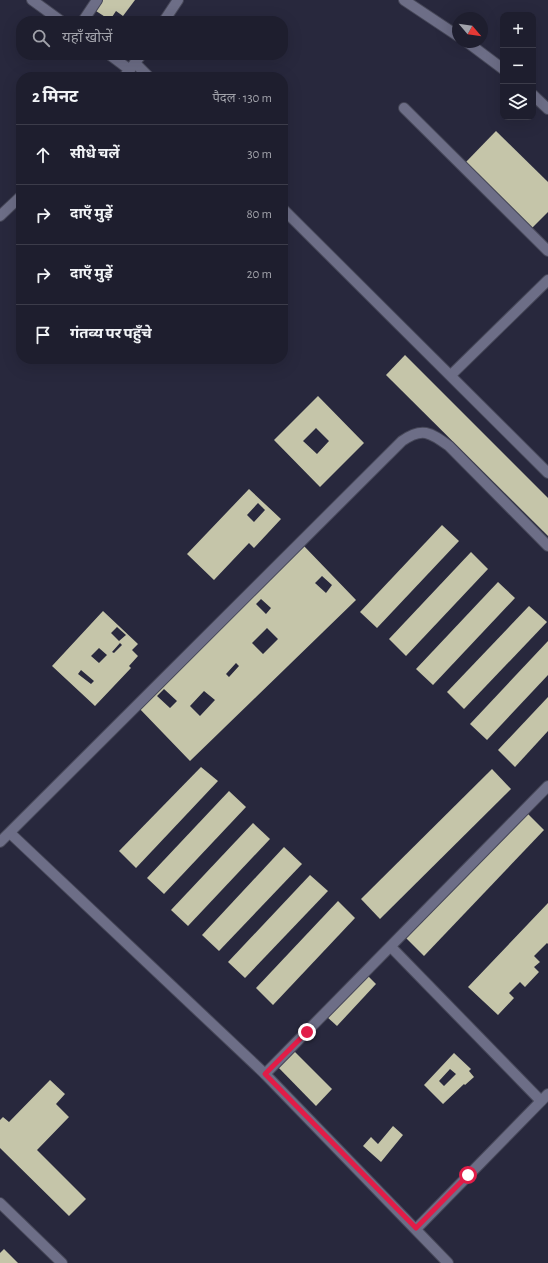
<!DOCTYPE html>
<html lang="hi">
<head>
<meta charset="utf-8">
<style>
	:root { --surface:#1e1e2e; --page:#2b2b3a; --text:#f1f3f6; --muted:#a1a2aa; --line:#3c3c4a }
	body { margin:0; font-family:"Alegreya Sans","Noto Sans Devanagari",sans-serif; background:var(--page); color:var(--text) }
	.controls { position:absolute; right:12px; top:12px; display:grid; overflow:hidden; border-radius:8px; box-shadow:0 4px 16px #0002 }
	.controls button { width:36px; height:36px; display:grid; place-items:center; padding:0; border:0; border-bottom:1px solid var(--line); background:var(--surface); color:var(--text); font:20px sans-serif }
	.compass { position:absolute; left:452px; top:12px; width:36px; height:36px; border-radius:50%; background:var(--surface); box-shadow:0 4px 16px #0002; rotate:119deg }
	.stop { position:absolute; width:12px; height:12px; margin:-9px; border:3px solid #e11d48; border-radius:50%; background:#fff }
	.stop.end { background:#e11d48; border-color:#fff; box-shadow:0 1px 4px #0008 }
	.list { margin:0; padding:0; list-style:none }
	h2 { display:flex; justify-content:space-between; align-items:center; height:52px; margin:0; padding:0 16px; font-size:17px }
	h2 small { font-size:13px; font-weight:400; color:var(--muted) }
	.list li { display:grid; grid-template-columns:26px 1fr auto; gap:12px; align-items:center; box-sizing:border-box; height:60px; padding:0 16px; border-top:1px solid var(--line) }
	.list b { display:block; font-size:15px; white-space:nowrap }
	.list em { font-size:13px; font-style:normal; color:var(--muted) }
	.icon { flex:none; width:22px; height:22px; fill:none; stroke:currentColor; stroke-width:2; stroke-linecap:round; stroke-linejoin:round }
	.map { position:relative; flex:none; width:548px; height:1263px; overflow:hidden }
	.search { position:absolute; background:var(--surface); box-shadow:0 4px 16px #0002; left:16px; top:16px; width:272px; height:44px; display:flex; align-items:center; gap:10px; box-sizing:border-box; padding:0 14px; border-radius:16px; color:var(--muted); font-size:15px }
	.panel { position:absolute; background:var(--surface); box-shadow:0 4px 16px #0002; left:16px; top:72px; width:272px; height:292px; border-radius:16px }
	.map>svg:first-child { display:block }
</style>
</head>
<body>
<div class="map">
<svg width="548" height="1263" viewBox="0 0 548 1263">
	<rect width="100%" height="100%" fill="#28283d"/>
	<g fill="#c5c5a9" fill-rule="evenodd">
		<path d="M 103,0 L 135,0 L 123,16 L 116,11 L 110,20 L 96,11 Z"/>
		<path d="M 496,131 L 548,182 L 548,212 L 531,229 L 464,164 Z"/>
		<path d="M 405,355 L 548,498 L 548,536 L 386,375 Z"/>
		<path d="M 318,396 L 364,443 L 320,487 L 274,440 ZM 316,428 L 329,441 L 317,454 L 303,441 Z"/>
		<path d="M 249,489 L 281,519 L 254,548 L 249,543 L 214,580 L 187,554 ZM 258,503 L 265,510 L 254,522 L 247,515 Z"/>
		<path d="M 442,525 L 459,541 L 377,628 L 360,612 Z"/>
		<path d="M 303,545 L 356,600 L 190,761 L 137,706 ZM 322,576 L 332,585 L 326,593 L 315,583 ZM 261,599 L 271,608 L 266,614 L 256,604 ZM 267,628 L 278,639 L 263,654 L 252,643 ZM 236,663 L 239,666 L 229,677 L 226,674 ZM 164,689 L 177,701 L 170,708 L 157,696 ZM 204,691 L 215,700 L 200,716 L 190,706 Z"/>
		<path d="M 471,552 L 488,569 L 406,656 L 389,639 Z"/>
		<path d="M 498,582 L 515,598 L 433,685 L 416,669 Z"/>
		<path d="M 529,606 L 547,622 L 464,709 L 447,692 Z"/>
		<path d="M 103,611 L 138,644 L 132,650 L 138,656 L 129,666 L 131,668 L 95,706 L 52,666 ZM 117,627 L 126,635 L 119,641 L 111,633 ZM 120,643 L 122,645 L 114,653 L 112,652 ZM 99,648 L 107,655 L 99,663 L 91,656 ZM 81,670 L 94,681 L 91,684 L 78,674 Z"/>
		<path d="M 548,641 L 548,675 L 487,740 L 470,724 Z"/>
		<path d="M 548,697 L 548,731 L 515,767 L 498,750 Z"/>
		<path d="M 201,767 L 218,781 L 136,868 L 119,851 Z"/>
		<path d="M 492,769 L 511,789 L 380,919 L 361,899 Z"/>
		<path d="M 229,791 L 246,807 L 164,894 L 147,878 Z"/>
		<path d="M 525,811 L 544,830 L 424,956 L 404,936 Z"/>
		<path d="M 253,823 L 270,839 L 188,926 L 171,910 Z"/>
		<path d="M 284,847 L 302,864 L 219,951 L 202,935 Z"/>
		<path d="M 310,875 L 328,891 L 245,978 L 228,962 Z"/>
		<path d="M 338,901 L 355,918 L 273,1005 L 256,988 Z"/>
		<path d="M 548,903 L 548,944 L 547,943 L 534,956 L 540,962 L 534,967 L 539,972 L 525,987 L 520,982 L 509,993 L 514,998 L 498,1015 L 468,987 Z"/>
		<path d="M 366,974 L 376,984 L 337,1026 L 326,1016 Z"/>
		<path d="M 292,1049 L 332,1089 L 316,1106 L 276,1065 Z"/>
		<path d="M 454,1053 L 471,1069 L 469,1071 L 474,1077 L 465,1085 L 464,1084 L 443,1104 L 424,1085 ZM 450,1069 L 456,1074 L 444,1086 L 439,1081 Z"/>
		<path d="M 50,1080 L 65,1094 L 56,1104 L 69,1117 L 37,1150 L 86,1199 L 69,1216 L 0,1148 L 0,1120 L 3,1117 L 9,1122 Z"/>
		<path d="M 393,1126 L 403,1135 L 381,1162 L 363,1146 L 371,1137 L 378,1144 Z"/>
		<path d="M 4,1249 L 18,1263 L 0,1263 L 0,1253 Z"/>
	</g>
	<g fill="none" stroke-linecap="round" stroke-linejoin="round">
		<g stroke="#464758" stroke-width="12">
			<g id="minor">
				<path d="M 32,0 L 61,21"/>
				<path d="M 404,0 L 458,36"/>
				<path d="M 83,21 L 97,0"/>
				<path d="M 164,21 L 178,0"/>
				<path d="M 467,42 L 503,69"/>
				<path d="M 110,55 L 130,70"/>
				<path d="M 135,63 L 149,77"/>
				<path d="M 124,77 L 141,55"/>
				<path d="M 533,95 L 548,109"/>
				<path d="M 404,108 L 548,251"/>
				<path d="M 283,209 L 548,473"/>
				<path d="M 0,216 L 21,196"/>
				<path d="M 451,375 L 548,280"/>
				<path d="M 10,833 L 265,1074 L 448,1263"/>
				<path d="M 0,842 L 402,441 C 422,427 430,432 449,446 L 548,546"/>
				<path d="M 391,947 L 541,1101"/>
				<path d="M 265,1074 L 548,786"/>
				<path d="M 0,1203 L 62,1263"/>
				<path d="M 416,1229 L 548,1094"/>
			</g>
		</g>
		<use href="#minor" stroke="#6d6e87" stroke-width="10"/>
	</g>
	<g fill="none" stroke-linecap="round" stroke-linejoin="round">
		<path stroke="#e11d48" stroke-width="5" d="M 307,1032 L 265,1074 L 416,1228 L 468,1175"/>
	</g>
</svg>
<div class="controls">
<button>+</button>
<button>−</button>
<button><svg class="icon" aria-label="layers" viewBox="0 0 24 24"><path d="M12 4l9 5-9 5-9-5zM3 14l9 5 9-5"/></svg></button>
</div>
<svg class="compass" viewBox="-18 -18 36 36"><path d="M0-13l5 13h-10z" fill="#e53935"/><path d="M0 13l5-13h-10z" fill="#a1a2aa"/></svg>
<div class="stop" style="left:468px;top:1175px"></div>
<div class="stop end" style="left:307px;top:1032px"></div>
<div class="search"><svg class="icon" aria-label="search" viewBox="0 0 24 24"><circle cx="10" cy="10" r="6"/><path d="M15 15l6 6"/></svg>यहाँ खोजें</div>
<section class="panel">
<h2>2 मिनट<small>पैदल · 130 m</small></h2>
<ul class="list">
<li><svg class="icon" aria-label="ahead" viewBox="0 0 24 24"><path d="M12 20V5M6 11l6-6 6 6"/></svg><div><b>सीधे चलें</b></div><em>30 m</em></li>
<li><svg class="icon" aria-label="right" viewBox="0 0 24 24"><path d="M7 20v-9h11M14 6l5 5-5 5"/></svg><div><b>दाएँ मुड़ें</b></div><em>80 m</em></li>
<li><svg class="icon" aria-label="right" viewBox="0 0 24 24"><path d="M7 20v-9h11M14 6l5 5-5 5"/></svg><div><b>दाएँ मुड़ें</b></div><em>20 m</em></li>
<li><svg class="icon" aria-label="arrive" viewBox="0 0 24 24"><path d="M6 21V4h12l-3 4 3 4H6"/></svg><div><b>गंतव्य पर पहुँचे</b></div></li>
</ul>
</section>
</div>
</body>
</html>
